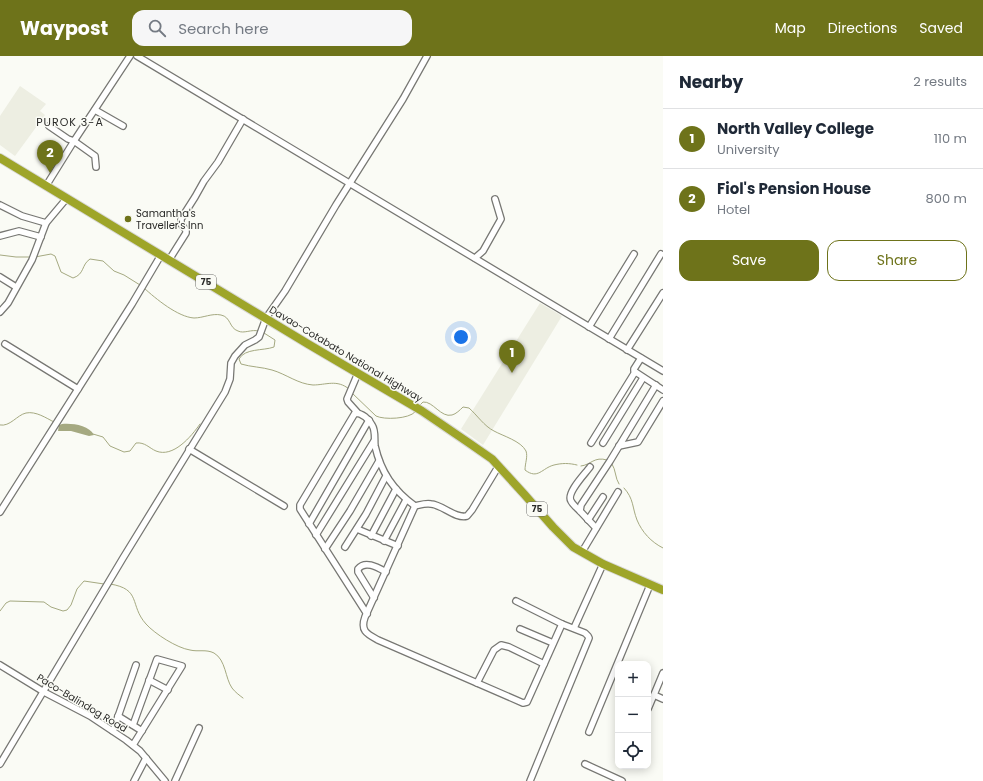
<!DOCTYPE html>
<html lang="en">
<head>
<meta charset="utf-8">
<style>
	:root { --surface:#fff; --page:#f6f6f7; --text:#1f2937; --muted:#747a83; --line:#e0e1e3; --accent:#6e731a }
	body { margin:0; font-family:Poppins,sans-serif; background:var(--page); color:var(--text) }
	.controls { position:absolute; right:12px; bottom:12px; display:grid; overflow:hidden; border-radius:8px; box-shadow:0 2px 10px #0003 }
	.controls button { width:36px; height:36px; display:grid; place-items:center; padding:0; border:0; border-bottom:1px solid var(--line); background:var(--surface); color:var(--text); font:20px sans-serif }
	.you { position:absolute; left:461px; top:281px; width:14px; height:14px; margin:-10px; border:3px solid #fff; border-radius:50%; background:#1a73e8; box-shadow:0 0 0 6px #1a73e833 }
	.badge { display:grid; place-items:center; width:26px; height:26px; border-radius:50%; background:var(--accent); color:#fff; font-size:13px; font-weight:700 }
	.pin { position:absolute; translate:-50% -33px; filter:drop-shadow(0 1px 2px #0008) }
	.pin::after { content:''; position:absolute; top:21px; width:14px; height:12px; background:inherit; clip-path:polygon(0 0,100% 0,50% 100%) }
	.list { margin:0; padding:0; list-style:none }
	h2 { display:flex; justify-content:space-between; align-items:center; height:52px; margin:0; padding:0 16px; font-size:17px }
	h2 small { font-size:13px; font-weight:400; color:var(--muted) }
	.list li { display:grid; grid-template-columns:26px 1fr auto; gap:12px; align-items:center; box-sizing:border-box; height:60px; padding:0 16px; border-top:1px solid var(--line) }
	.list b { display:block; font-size:15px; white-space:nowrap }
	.list p { margin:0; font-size:13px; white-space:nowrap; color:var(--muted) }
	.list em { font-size:13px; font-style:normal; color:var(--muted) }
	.actions { display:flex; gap:8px; padding:12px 16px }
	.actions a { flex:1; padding:9px 0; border:1px solid var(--accent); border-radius:12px; text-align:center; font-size:14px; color:var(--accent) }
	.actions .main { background:var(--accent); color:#fff }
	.icon { flex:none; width:22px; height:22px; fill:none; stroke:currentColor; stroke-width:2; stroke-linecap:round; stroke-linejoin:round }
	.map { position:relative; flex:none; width:663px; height:725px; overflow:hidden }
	header { display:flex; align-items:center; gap:24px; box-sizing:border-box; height:56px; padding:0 20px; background:var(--accent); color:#fff }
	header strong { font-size:19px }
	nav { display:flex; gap:22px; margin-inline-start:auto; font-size:14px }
	.search { width:280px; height:36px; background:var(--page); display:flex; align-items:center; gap:10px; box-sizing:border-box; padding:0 14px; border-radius:12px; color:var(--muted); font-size:15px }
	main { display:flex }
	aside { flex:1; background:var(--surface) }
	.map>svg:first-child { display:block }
</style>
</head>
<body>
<header>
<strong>Waypost</strong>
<div class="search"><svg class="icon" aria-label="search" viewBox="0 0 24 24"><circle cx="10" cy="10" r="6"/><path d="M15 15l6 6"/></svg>Search here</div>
<nav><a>Map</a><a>Directions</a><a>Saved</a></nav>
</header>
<main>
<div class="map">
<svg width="663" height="725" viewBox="0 0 663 725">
	<rect width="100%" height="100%" fill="#fafbf5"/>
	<g fill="#edeee2">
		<path d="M 20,30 L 46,48 L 40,55 L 45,59 L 15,100 L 0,89 L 0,60 Z"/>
		<path d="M 540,247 L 562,260 L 483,389 L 461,373 Z"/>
	</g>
	<path fill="#a5a981" d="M 62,368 C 72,367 89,369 94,379 L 89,380 L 71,375 L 58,375 L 59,369 Z"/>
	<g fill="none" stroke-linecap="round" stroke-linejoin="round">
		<g stroke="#a5a981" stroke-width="1">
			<path d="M 0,199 L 16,201 L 32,201"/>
			<path d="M 35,201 L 51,198 L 55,200 L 61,216 L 73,222 C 85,218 81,209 90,203 L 103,205 L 114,215 L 124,219 L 140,229"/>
			<path d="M 144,232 C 156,243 178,261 194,262 C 203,262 212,257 221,259 C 231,261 229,272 238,275 C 244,278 251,273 259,275"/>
			<path d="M 264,277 L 275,284 L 274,291 C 263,295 245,292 239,303 L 241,308 C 251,311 262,311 272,314 C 286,318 298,328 313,329 C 326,329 337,323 349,333"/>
			<path d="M 352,337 L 376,360 C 384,364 409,363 415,356"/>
			<path d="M 419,350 L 423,346 C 433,345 441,362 452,359 C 456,358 460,354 463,351 L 469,352 C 477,359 484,370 494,375 C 503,380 521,385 526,395 C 528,401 525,407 525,414 C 538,424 542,412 554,409 C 562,407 569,407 577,409"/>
			<path d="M 0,369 C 10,371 17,359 26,357 C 36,355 46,362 54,366"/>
			<path d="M 93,378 L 103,381 L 110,390 L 124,396 L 130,395 L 136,387 C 145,386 149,392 156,395 C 173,402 191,381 200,368"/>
			<path d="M 612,408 C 616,414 615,422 619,428"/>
			<path d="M 581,410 C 591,409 594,400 607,404"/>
			<path d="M 624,432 C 634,443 632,451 637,464 C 642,476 651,486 663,492"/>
			<path d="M 110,528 C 142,533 129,549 146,568 C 155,578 177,592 190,594 C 198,596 206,593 214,597 C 226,604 225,622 232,632 C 235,636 239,639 243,642"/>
			<path d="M 0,555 L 6,547 L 10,545 L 44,546 L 51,551 L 63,555 L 67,554 L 71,549 L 77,533 L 84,525 L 104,528"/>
		</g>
		<g stroke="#777773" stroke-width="8">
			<g id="minor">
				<path d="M 137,0 L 663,315"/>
				<path d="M 95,54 L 123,70"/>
				<path d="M 49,70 L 68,83 L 74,85 L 130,0"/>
				<path d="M 46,130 L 74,85 L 95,100 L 96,111"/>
				<path d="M 0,149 L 22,160 L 46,167"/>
				<path d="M 0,180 L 19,175 L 41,181"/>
				<path d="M 475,202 L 483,195 L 501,163 L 495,143"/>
				<path d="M 169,204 L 186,177 L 186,174 L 181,168 L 181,163 L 195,141 L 204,125 L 218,106 L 243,63"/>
				<path d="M 0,221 L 16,231"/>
				<path d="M 0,256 L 8,247 L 32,204 L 46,167 L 67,142"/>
				<path d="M 589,271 L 634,198"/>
				<path d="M 609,283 L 661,198"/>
				<path d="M 5,288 L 78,333"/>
				<path d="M 627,294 L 663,237"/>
				<path d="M 641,302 L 634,313 L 634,315 L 663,334"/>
				<path d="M 357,356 L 348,346 L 347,343 L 358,317"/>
				<path d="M 591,387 L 635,316"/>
				<path d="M 603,387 L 643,322"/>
				<path d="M 619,390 L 638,386 L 663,345"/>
				<path d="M 189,393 L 284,450"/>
				<path d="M 498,411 L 472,454 L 467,460 C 455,463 443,449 431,448 C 425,447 420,449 415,450 L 365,561 C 360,575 367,578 378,584 L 523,647 L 527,646 L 562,568"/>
				<path d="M 580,455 C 577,452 573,449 571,445 C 566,437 585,418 590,411"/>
				<path d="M 0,456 L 132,248 L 161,199"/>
				<path d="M 588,464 L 603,441"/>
				<path d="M 309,468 L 369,364"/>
				<path d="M 596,472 L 580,455 L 581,449 L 610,405 L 656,329"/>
				<path d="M 357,473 L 398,490"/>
				<path d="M 316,479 L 374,385"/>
				<path d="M 371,480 L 396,433"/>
				<path d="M 384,485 L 406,444"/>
				<path d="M 345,491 L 366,458 L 386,420"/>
				<path d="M 325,493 L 350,455 L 379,405"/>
				<path d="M 582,496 L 618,436"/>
				<path d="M 374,542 L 358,516 L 358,513 C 365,504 377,511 386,516"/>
				<path d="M 516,545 L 562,568 L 585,577 L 588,580 L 589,582 L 530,725"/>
				<path d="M 367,558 L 300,453 L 300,449 L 355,357 C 362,357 369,363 372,369 C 376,375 374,383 375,390 C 381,416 393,434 415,450"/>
				<path d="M 574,572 L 603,508"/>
				<path d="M 520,573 L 553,587"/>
				<path d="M 0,609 L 44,636 L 90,660 L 126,684 L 140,695 L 165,725"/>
				<path d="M 149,624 L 168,634"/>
				<path d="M 477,627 L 494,594 L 501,589 L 509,591 L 544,608"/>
				<path d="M 654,639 L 663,643"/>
				<path d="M 648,653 L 663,617"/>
				<path d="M 118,660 L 142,675"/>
				<path d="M 133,669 L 157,603 L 182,610 L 133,689"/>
				<path d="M 113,675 L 136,609"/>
				<path d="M 589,676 L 650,529"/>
				<path d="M 0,708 L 123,502 L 225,336 L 230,323 L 231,307 L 235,300 L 245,289 L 255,284 L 259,281 L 266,262 L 285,235 L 336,149 L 403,43 L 427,0"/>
				<path d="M 585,708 L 622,725"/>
				<path d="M 134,725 L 146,702"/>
				<path d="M 175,725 L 199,672"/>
			</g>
		</g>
		<g stroke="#d9d9d8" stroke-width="10">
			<path id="highway" d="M 0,102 L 308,288 L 422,355 L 469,387 L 492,403 L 524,438 L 553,471 L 573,491 L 603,508 L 663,534"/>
		</g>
		<use href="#minor" stroke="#fff" stroke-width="5.5"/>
		<use href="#highway" stroke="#9ea529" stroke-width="8"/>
	</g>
	<circle fill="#6e731a" stroke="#fafbf5" stroke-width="1.5" cx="128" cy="163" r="4"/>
	<g text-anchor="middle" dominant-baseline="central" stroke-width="3" stroke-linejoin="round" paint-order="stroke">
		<g fill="#fafbf5" stroke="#686966" stroke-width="1">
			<rect x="196" y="219" width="20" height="14" rx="3"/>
			<rect x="527" y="446" width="20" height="14" rx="3"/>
		</g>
		<g font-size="9" font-weight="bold" fill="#2a2a28">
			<text x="206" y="226">75</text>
			<text x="537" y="453">75</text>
		</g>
		<g font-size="10" fill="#2a2a28" stroke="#fafbf5" text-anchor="start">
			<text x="136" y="157">Samantha's<tspan x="136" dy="12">Traveller's Inn</tspan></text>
		</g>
		<g font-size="10" fill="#2a2a28" stroke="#fafbf5">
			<text transform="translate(346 298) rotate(31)">Davao-Cotabato National Highway</text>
			<text transform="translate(82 647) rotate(31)">Paco-Balindog Road</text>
		</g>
		<g font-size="11" letter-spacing="1" fill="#2a2a28" stroke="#fafbf5">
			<text x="70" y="66">PUROK 3-A</text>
		</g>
	</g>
</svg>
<div class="controls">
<button>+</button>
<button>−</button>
<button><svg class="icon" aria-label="locate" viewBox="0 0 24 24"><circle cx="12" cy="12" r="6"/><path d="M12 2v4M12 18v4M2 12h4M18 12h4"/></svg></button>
</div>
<div class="you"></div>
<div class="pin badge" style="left:512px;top:317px">1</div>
<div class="pin badge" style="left:50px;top:117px">2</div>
</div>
<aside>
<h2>Nearby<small>2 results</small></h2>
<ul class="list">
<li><span class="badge">1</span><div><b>North Valley College</b><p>University</p></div><em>110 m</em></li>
<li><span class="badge">2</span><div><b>Fiol's Pension House</b><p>Hotel</p></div><em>800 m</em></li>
</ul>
<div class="actions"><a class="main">Save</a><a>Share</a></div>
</aside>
</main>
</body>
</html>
